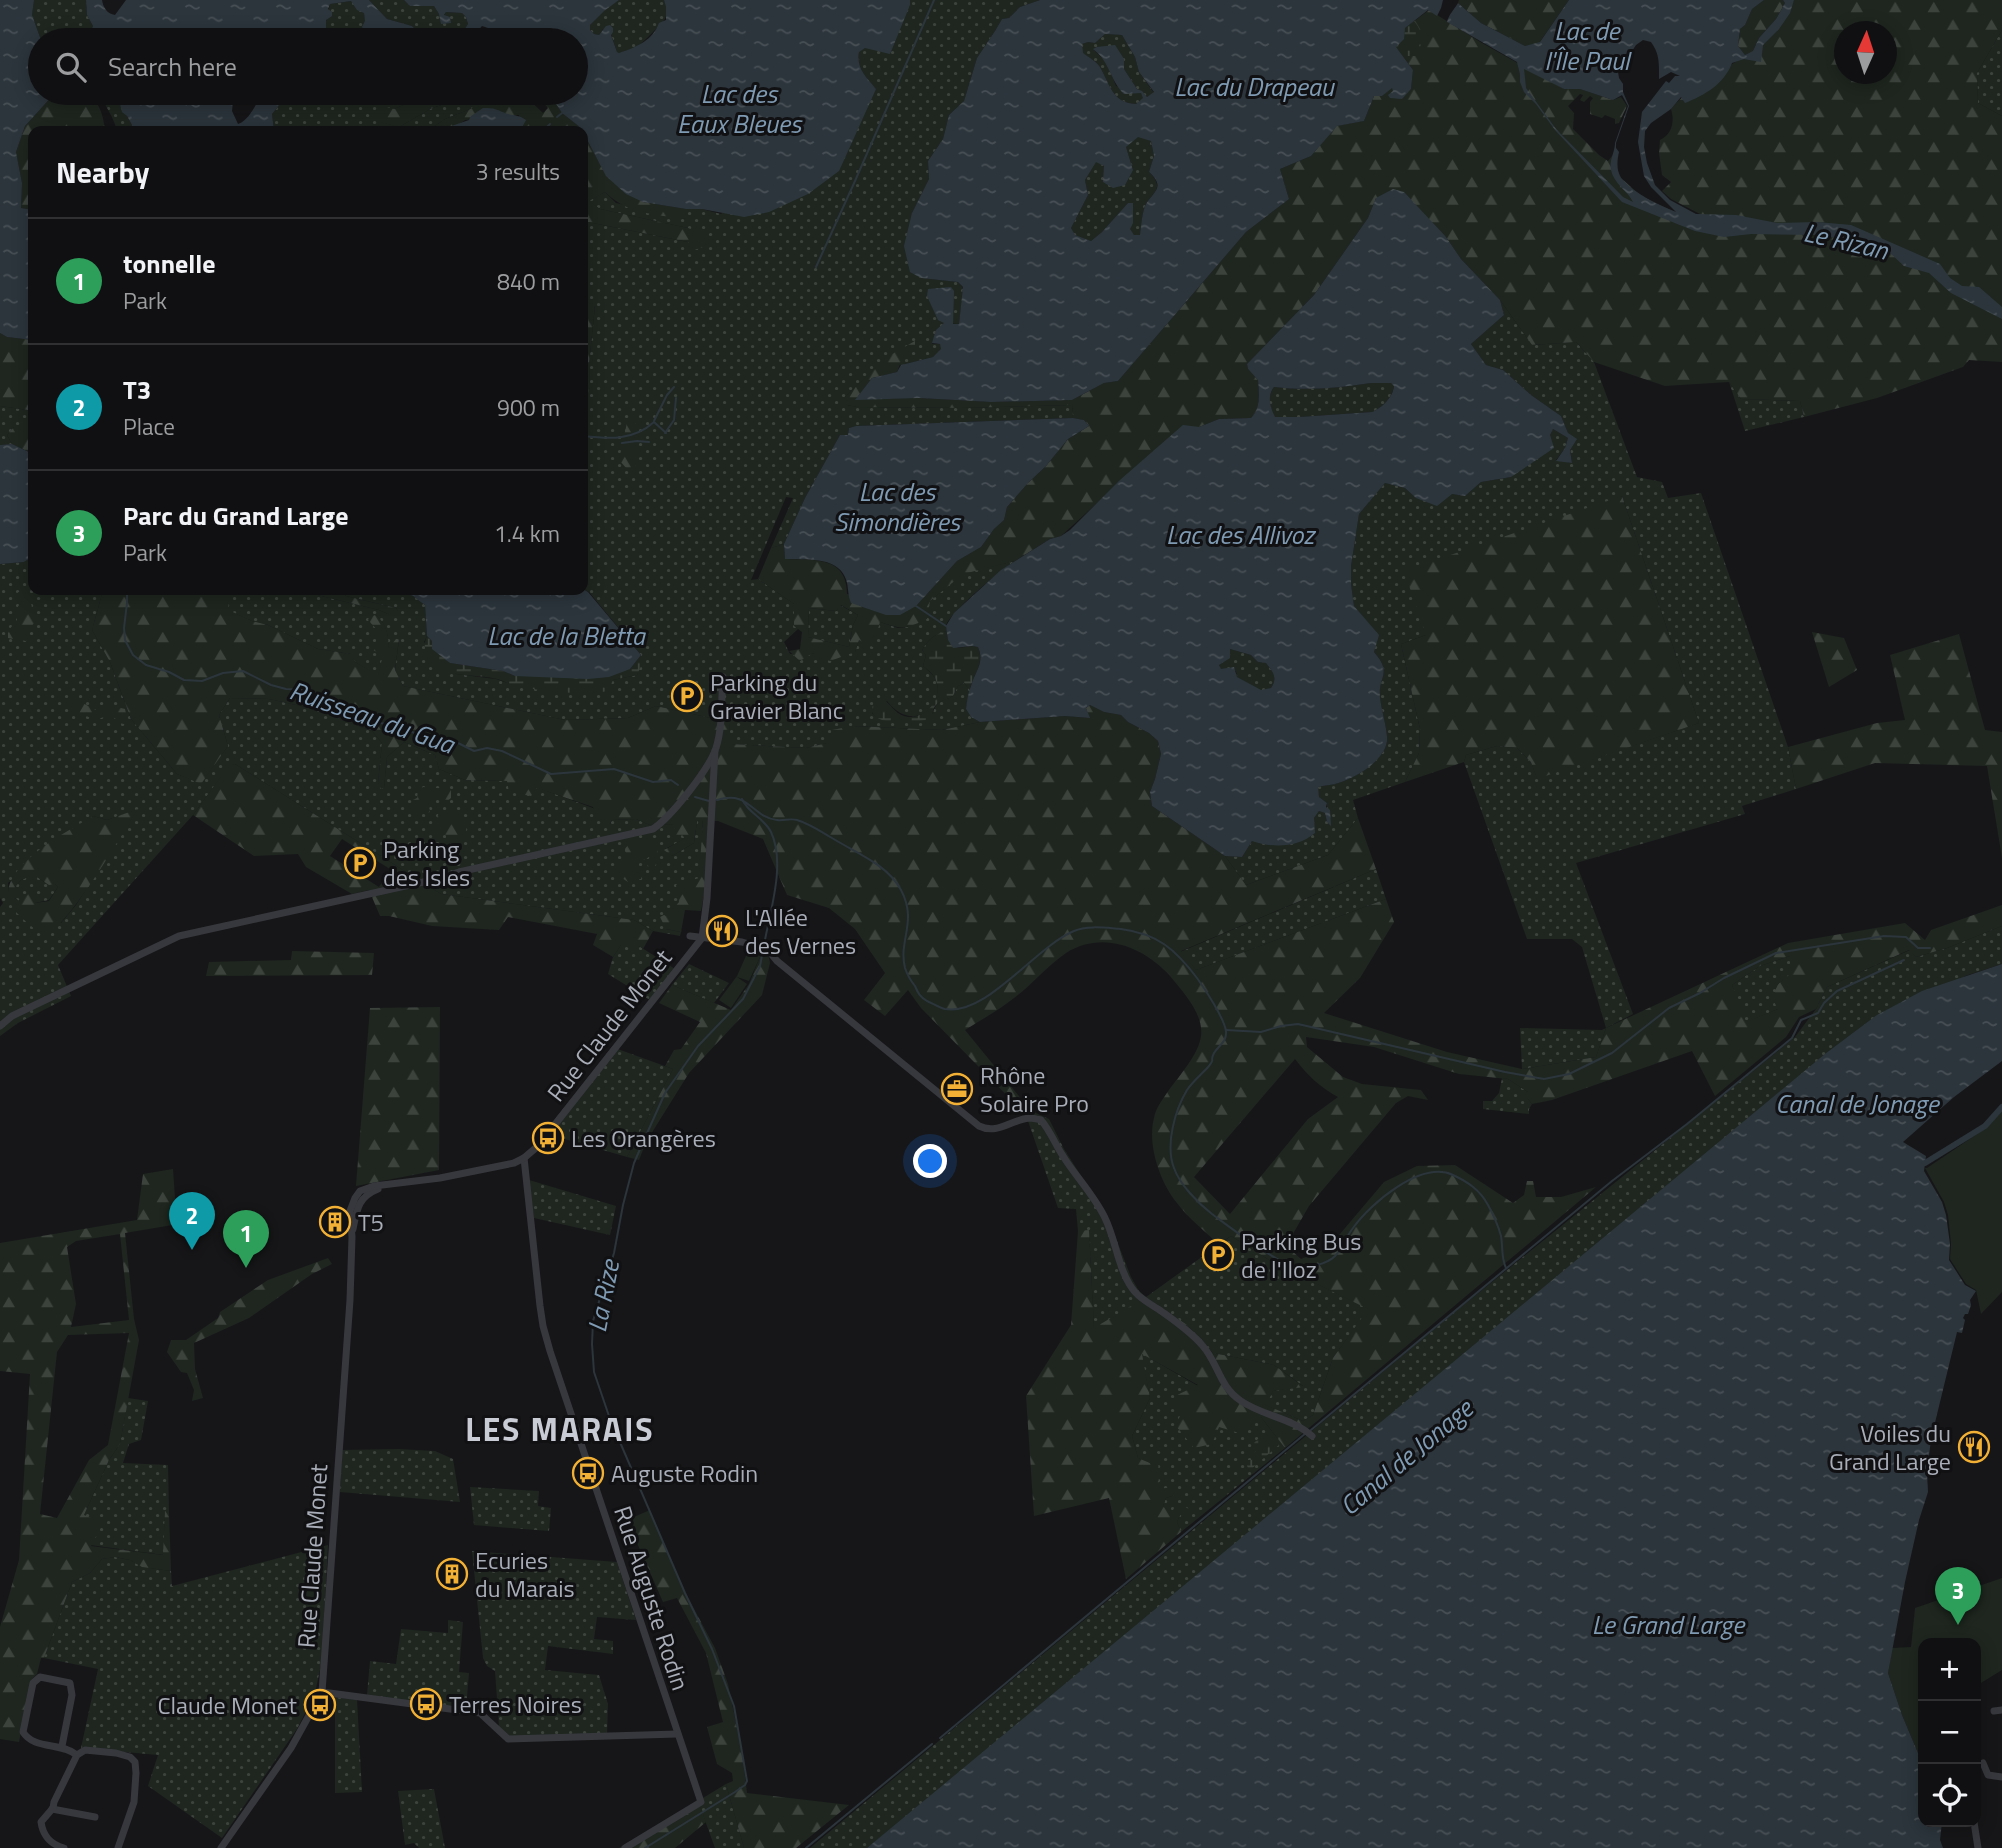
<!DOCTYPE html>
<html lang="en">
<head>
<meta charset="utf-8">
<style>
	:root { --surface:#101012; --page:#1e1e20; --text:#f1f3f6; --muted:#9c9d9f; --line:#303032; --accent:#f2b134 }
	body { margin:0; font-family:"Titillium Web",sans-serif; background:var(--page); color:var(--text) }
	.controls { position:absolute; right:21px; bottom:21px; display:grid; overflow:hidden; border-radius:14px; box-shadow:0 4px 18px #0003 }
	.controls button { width:63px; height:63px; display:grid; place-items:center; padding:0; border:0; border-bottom:2px solid var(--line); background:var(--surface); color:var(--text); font:35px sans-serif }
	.compass { position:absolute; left:1834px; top:21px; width:63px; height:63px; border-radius:50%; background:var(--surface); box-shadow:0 4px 18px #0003; rotate:3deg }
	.you { position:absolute; left:931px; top:1162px; width:24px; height:24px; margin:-18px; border:5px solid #fff; border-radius:50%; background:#1a73e8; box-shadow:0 0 0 10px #1a73e833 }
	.badge { display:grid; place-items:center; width:46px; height:46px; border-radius:50%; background:var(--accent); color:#fff; font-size:23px; font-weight:700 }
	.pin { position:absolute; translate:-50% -58px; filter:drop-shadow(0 2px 4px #0008) }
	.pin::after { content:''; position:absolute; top:37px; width:24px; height:21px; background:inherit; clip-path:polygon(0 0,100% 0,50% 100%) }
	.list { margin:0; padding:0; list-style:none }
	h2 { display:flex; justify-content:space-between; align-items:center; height:91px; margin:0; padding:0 28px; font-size:30px }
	h2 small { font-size:23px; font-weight:400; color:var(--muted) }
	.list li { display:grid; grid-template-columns:46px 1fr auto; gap:21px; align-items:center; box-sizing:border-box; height:126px; padding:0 28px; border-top:2px solid var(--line) }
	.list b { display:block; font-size:26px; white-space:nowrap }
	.list p { margin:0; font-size:23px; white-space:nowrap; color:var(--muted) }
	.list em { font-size:23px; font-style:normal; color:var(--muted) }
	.icon { flex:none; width:38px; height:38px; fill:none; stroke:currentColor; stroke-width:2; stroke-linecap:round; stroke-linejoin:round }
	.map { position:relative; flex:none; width:2002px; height:1848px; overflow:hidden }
	.search { position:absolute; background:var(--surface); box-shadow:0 4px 18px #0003; left:28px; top:28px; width:560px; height:77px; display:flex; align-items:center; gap:18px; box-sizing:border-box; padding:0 24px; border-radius:38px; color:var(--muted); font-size:26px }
	.panel { position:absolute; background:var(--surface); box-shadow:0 4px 18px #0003; left:28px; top:126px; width:560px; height:469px; border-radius:14px }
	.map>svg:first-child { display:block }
</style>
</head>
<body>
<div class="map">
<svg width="2002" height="1848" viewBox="0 0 2002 1848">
	<defs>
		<pattern id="grass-dots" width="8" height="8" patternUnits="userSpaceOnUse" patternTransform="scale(1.75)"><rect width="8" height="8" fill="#1e261f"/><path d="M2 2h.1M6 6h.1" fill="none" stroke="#3c433d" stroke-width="1.8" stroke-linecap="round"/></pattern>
		<pattern id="forest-firs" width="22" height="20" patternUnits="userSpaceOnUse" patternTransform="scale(1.75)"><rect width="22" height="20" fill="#1e261f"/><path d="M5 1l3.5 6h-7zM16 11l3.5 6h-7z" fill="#3c433d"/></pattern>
		<pattern id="wetland-marsh" width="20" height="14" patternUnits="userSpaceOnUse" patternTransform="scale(1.75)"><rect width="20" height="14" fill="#1e261f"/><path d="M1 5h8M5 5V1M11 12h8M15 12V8" fill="none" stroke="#3c433d"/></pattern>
		<pattern id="water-ripples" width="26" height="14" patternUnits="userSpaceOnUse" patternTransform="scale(1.75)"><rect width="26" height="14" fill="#2c353c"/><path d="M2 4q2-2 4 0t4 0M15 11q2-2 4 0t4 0" fill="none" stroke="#485056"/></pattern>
	</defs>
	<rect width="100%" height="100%" fill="#161618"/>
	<g fill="url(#grass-dots)" fill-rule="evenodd">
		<path d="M 34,0 L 86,0 L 87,15 L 93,26 L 90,33 L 63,40 L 41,40 L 32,15 Z"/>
		<path d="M 369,0 L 404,0 L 410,6 L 434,6 L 439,14 L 444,16 L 446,12 L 462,13 L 466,17 L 468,24 L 462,33 L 437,40 L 424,38 L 412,26 L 387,19 Z"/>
		<path d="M 619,0 L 664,0 C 671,18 663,22 652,33 C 638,47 638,47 619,53 L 617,52 L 611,34 L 603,29 L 599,35 L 594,34 L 590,30 L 590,25 L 604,10 Z"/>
		<path d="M 910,0 L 1040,0 L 1020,7 L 1009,18 L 1002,19 L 995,31 L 977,58 L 964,101 L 949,115 L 943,139 L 928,161 L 929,179 L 912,213 L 921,278 L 958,282 L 963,288 L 959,324 L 945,323 L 932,344 L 940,344 L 942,349 L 933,357 L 901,365 L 885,359 L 845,397 L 847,405 L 857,407 L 962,408 L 1072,405 L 1073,418 L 856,426 L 849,428 L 848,435 L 840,435 L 805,498 L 784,544 L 771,548 L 793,498 L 786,497 L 751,580 L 758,579 L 794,604 L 794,625 L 798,629 L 784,642 L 790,654 L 855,652 L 859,640 L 880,622 L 898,628 L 908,627 L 930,601 L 963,573 L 1015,561 C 1002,569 949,613 946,626 C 946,627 947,629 947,631 C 934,634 929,639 922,650 L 926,655 L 923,666 C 927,669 932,674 935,678 C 948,705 913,735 887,701 L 872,713 C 886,728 915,717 933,714 C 935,701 943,701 953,696 L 958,686 L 964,683 L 970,690 L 966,709 L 971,717 L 980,722 L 942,730 L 853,726 L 827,743 L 806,748 L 730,744 L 729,722 L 656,706 L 628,718 L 565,720 L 403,686 L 395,670 L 399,640 L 389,649 C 388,634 387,626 376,615 L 384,655 L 378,676 L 355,662 L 351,654 L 318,649 L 268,625 L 252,621 L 227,610 L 230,590 L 297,590 L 379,610 L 388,614 L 398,611 L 396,608 L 346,596 L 341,590 C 367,590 407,584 425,605 L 427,636 L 424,642 L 456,674 L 496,679 L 511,684 L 613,680 L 637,675 L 641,655 L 589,592 L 583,589 L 583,407 L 590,387 L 589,364 L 595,306 L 583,300 L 587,276 L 583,266 L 583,221 L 688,242 L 688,228 L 600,209 L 588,201 L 605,192 L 616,203 L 686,219 L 686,209 L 702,209 L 721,214 L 876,89 C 866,77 856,68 859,51 L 865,48 L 910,6 Z"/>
		<path d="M 351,1 L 364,13 L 367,33 L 360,38 L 319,32 L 324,30 L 330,4 Z"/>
		<path d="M 2002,30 L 2002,116 L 1978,103 L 1977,73 Z"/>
		<path d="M 1105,34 L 1122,35 L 1135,57 L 1139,72 L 1154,93 L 1147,97 L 1137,89 L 1124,69 L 1093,49 L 1107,63 L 1116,86 L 1141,93 L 1144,98 L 1136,104 C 1112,103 1110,84 1100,67 C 1096,61 1088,57 1082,53 L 1082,44 L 1088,42 L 1095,43 Z"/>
		<path d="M 99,93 L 140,93 L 139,98 L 129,98 L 120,104 L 132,125 L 130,131 L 117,131 C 114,117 105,106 99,93 Z"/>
		<path d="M 289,93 L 445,93 L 431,101 L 426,95 L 394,109 L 378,121 L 399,127 L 432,108 L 448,103 L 461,94 L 473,108 L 445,119 L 427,131 L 274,131 L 272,114 Z"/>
		<path d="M 1138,136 L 1151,141 L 1154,156 L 1149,172 C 1166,189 1152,192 1145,206 C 1142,214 1141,226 1140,235 L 1134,235 L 1129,229 L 1128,203 L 1102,232 L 1091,241 L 1074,235 L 1071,228 L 1088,195 L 1085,180 L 1096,161 L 1104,166 L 1133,170 L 1126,147 Z"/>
		<path d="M 1500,300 L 1532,345 L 1576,342 L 1594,362 L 1637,477 L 1662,482 L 1668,498 L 1701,493 L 1788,747 L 1796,789 L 1742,806 L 1745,814 L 1576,863 L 1633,1014 L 1606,1028 L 1596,1057 L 1522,1069 L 1520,1028 L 1602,1030 L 1606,1028 L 1582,947 L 1572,939 L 1527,939 L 1464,762 L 1466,755 L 1497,746 L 1517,748 L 1531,762 L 1537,778 L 1699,723 L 1622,496 L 1426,635 L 1401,644 L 1420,729 L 1419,753 L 1405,782 L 1353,800 L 1358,818 L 1328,855 L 1246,885 L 1225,856 L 1242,857 L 1252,841 L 1314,818 L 1319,811 L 1325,813 L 1327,822 L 1327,803 L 1319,797 L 1317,787 C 1326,785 1336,785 1344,781 C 1359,775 1385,759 1387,741 C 1388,731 1381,709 1380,697 C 1378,675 1393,674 1374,652 L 1378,635 L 1354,606 L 1351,584 L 1351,566 L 1359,514 L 1385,483 L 1405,488 L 1416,498 L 1452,494 L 1465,496 L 1481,482 L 1511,477 L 1550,435 L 1553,429 L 1568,438 L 1565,448 L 1556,460 L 1572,463 L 1568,433 L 1561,416 L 1531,395 L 1503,370 L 1486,365 L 1471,344 L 1504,315 Z"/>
		<path d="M 1729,382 L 1741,399 L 1800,401 L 1804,417 L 1745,431 Z"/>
		<path d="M 1371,383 L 1391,383 L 1394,385 C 1393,397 1382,408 1372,412 L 1299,417 L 1274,417 C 1270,406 1267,397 1274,387 C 1306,391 1339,388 1371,383 Z"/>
		<path d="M 0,406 L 28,410 L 33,413 L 33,427 L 14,427 L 7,435 L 12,444 L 0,445 Z"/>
		<path d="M 33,556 L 33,590 L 101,590 L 102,594 L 92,630 L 110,662 L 131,719 L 177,774 L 201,783 L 228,746 L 219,715 L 230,698 L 269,699 L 310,708 L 372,731 L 382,743 L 378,783 L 384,788 L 387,757 L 404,742 L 435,755 L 439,769 L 465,780 L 507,781 L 530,796 L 536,787 L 593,808 L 610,824 L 612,820 L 636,819 L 650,825 L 675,824 L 686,838 L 665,849 L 672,856 L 694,843 L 697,821 L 703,819 L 700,879 L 679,902 L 675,921 L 666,929 L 681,932 L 680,936 L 653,931 L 634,920 L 441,894 L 235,764 L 229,766 L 193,815 L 58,965 L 71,996 L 18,1023 L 0,1036 L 0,907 L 3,903 L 0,898 L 0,564 L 24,562 ZM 137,810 L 76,905 L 61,923 L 18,914 L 9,899 L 8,883 L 93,816 L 107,820 Z"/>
		<path d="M 840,605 L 858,615 L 853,625 L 849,647 L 808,637 L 809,608 L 836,611 Z"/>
		<path d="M 1230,649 L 1251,655 L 1258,662 L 1266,663 C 1273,672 1278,678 1271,688 L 1261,691 L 1237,677 L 1236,671 L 1221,670 L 1219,665 Z"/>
		<path d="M 1376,869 L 1386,899 L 1196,970 L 1180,952 Z"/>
		<path d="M 34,874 L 44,882 L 55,884 L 58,887 L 49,900 L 35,903 L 35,894 L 19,901 L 15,898 L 15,887 L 21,880 Z"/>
		<path d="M 2002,926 L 2002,964 L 1965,976 L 867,1848 L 810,1848 L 1450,1316 L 1795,1037 L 1816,1009 L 1827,987 L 1910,950 L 1916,957 L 1947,948 Z"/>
		<path d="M 621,945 L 639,946 L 675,969 L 650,1000 L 608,974 L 613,957 Z"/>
		<path d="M 1790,956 L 1790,975 L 1777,985 L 1778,1009 L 1745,1023 L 1732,985 L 1760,966 Z"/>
		<path d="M 689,964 L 729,983 L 714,1003 L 672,985 Z"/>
		<path d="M 612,1047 L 673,1069 L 627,1157 L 544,1133 Z"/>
		<path d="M 1502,1078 L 1508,1079 L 1528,1092 L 1528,1099 L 1532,1104 L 1529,1109 L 1529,1114 L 1483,1109 L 1483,1101 L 1492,1101 L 1499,1093 Z"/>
		<path d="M 1031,1111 L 1049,1119 L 1064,1149 L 1108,1218 L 1131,1277 L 1139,1291 L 1146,1297 L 1231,1236 L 1274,1263 L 1369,1309 L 1333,1358 L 1313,1415 L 1303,1421 L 1265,1405 L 1273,1391 L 1303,1386 L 1274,1365 L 1213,1353 L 1187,1325 L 1094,1328 L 1089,1231 L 1078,1231 L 1076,1209 L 1058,1208 L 1026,1115 Z"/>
		<path d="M 529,1180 L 616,1206 L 610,1235 L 534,1218 Z"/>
		<path d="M 1141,1353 L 1198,1386 L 1177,1395 L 1219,1427 L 1261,1417 L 1285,1448 L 1181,1532 L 1177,1522 L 1180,1515 L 1193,1513 L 1172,1514 L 1163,1506 L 1166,1498 L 1175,1495 L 1159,1489 L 1150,1463 L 1138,1458 L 1132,1436 L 1150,1398 Z"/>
		<path d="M 128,1398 L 148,1401 L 141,1440 L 129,1444 L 123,1463 L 168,1465 L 169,1512 L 165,1512 L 164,1555 L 90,1545 L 84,1515 L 109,1460 L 120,1444 Z"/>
		<path d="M 398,1449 L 435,1451 L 453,1459 L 460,1502 L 340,1492 L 342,1450 Z"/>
		<path d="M 470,1487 L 539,1491 L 538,1506 L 551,1508 L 549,1531 L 474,1525 Z"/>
		<path d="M 328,1545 L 322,1660 L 315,1693 L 297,1729 L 222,1838 L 148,1786 L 158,1755 L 81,1748 L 98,1669 L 44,1658 L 72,1582 L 90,1573 L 102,1559 L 115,1557 L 130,1560 L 143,1567 L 171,1571 L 172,1586 Z"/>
		<path d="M 472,1551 L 617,1562 L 636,1620 L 597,1617 L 594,1639 L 613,1641 L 613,1654 L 548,1646 L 545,1670 L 599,1675 L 608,1704 L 607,1735 L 513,1738 L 505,1734 L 499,1727 L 495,1671 L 487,1666 L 483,1658 Z"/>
		<path d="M 448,1620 L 463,1622 L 459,1672 L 469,1673 L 466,1709 L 367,1695 L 370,1661 L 396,1664 L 401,1629 L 448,1633 Z"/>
		<path d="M 335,1697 L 357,1700 L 362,1792 L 335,1793 Z"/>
		<path d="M 726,1784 L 744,1848 L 715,1848 L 698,1801 Z"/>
		<path d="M 434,1789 L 445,1848 L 419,1848 L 414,1843 L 405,1845 L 398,1791 Z"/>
	</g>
	<g fill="url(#forest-firs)" fill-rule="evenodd">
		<path d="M 1459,0 L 1569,0 L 1539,43 L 1525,46 L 1481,23 L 1458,3 Z"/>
		<path d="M 1764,0 L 1783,0 L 1785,3 L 1776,19 L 1759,38 L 1753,51 L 1745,55 L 1738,46 L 1740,29 L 1745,25 L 1752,9 Z"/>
		<path d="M 1794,0 L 2002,0 L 2002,30 L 1977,73 L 1978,103 L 2002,116 L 2002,362 L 1969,360 L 1963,367 L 1877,398 L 1804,417 L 1800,401 L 1741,399 L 1729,382 L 1665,386 L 1594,362 L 1576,342 L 1532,345 L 1500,300 L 1461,259 L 1446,237 L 1376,198 L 1368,218 L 1314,295 L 1247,364 L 1248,369 L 1258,380 C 1259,393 1261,408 1251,418 L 1219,419 L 1199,427 L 1141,463 L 1061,536 L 1050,539 L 1015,561 L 963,574 L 930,601 L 927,619 C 905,629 903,630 880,622 L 873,647 L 859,640 L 855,652 L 830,661 L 813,653 L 800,661 L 789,651 L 800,649 L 802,632 L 794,626 L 794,604 L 758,579 L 771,548 L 784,544 L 785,559 C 814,560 847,556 847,594 L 916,606 L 957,561 L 981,547 L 994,529 L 1004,520 L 1007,507 L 1028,483 L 1046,466 L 1068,439 L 1089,426 L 1084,420 L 1073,418 L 1072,405 L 962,408 L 857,407 L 847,405 L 844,402 L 845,397 L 885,358 L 915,341 L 915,347 L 903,356 L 897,372 L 872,378 L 856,399 L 919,398 L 991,402 L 1072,400 L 1104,383 L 1118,381 L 1246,232 L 1289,199 L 1280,169 L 1311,156 L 1336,126 L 1364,121 L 1374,96 L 1382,96 L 1392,87 L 1401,99 L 1411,89 L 1413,70 L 1396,47 L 1405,28 L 1429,10 L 1482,43 L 1564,89 L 1580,89 L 1613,100 L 1621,97 L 1627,106 L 1619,123 L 1615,124 L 1615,119 L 1605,115 L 1602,118 L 1590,114 L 1590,102 L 1593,98 L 1590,96 L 1584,102 L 1580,100 L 1583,95 L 1580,94 L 1568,106 L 1574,113 L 1573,129 L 1599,155 L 1608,161 L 1612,156 L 1621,178 L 1641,196 L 1679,214 L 1700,214 L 1671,199 L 1662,191 L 1671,182 L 1662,175 L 1659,153 L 1660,140 C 1672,134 1675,122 1671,109 C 1708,65 1773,59 1794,0 ZM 1844,32 L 1886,32 L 1886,74 L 1844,74 ZM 841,605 L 858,615 L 853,625 L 849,647 L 808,637 L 809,608 L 836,611 Z"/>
		<path d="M 55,93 C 63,93 76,90 84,93 C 99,97 104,118 105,131 L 33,131 L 33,210 L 21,208 L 22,183 L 16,152 L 25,126 Z"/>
		<path d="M 445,93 L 518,93 L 527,98 L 543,113 L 548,108 L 535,93 L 549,93 L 562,113 L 581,128 L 583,131 L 517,131 L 521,129 L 519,115 L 465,120 C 456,128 438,131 427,131 L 445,119 L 473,108 L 461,94 L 448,103 L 432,108 L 399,127 L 372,120 L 374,113 L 379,105 L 394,109 L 427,95 L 431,101 Z"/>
		<path d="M 583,132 L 606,175 L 643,202 L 686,209 L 686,219 C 655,214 628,215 605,192 L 589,201 L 600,209 L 688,228 L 708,236 L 707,246 L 694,250 L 688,242 L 583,221 Z"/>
		<path d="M 583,300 L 595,305 L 589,364 L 590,387 L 583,407 Z"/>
		<path d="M 0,333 L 7,337 L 33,340 L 33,413 L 28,410 L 0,406 Z"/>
		<path d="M 633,416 L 635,421 L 637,455 L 635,468 L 628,470 L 619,460 L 628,418 Z"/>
		<path d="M 14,427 L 33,427 L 33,454 L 12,444 L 7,435 Z"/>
		<path d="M 1622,496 L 1699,723 L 1537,779 L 1531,762 L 1517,748 L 1497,746 L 1466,755 L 1464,762 L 1405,782 L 1419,753 L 1420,729 L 1401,644 L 1426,635 L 1404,571 Z"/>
		<path d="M 22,590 L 37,598 L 31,603 L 35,622 L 30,628 L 26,641 L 8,638 L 8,631 L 17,620 L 15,611 L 21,602 L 14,595 Z"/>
		<path d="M 101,590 L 230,590 L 228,610 L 252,621 L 268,625 L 318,649 L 352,654 L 355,662 L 378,675 L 383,655 L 373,650 L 379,632 L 368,620 L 370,616 L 376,615 C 387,625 388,633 389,648 L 396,639 L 399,639 L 395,670 L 403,686 L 565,720 L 628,718 L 656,706 L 729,722 L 731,744 L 806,748 L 827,743 L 832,730 L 853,726 L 942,730 L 980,722 L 1065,716 L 1089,718 L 1086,708 L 1090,705 L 1104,712 L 1121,715 L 1128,722 L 1149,733 L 1158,741 L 1161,754 L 1155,779 L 1150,792 L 1152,806 L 1225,856 L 1246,885 L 1328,855 L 1358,818 L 1376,869 L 1181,951 L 1196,970 L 1386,899 L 1394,922 L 1360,978 L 1324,1013 L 1447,1052 L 1522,1069 L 1596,1057 L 1606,1028 L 1788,943 L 1905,923 L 1925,940 L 1931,930 L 2002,905 L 2002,926 L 1947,948 L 1916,957 L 1909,950 L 1827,987 L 1816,1009 L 1799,1017 L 1786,1037 L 1715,1096 L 1692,1051 L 1552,1100 L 1532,1104 L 1528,1099 L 1528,1092 L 1508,1079 L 1459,1074 L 1374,1047 L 1306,1037 L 1307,1047 L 1343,1077 L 1362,1084 L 1421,1090 L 1428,1100 L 1408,1096 L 1396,1103 L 1309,1206 L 1294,1232 L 1292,1251 L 1301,1259 L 1329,1247 L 1384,1182 L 1417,1166 L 1455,1165 L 1513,1203 L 1524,1195 L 1527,1181 L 1533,1181 L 1536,1197 L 1561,1197 L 1596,1187 L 1285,1448 L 1261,1417 L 1239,1433 L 1219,1427 L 1212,1444 L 1194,1448 L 1176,1426 L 1181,1413 L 1173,1402 L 1177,1395 L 1198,1385 L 1142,1354 L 1150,1398 L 1132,1436 L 1138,1458 L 1150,1463 L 1147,1453 L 1154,1450 L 1158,1454 L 1159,1489 L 1173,1487 L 1175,1495 L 1166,1498 L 1163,1506 L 1172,1513 L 1174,1508 L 1182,1505 L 1194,1512 L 1188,1517 L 1180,1515 L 1177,1522 L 1181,1532 L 1126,1579 L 1109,1498 L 1034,1516 L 1026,1396 L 1071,1325 L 1078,1231 L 1089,1230 L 1094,1328 L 1146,1297 L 1187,1325 L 1213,1353 L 1274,1365 L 1304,1387 L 1273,1391 L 1266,1405 L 1303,1421 L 1313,1415 L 1333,1358 L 1368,1309 L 1274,1263 L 1231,1236 L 1218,1244 C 1205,1231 1188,1218 1177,1203 C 1160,1182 1147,1145 1154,1118 C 1156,1107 1163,1099 1169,1090 C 1179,1076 1199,1054 1201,1036 C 1204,1014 1183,992 1170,976 C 1144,947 1102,930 1066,953 C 1047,966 1032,985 1014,998 C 999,1010 981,1020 965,1030 L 1031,1111 L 1026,1115 L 921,1008 L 908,990 L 885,1016 L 864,1000 L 885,973 L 855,929 L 829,908 L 787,895 L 763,839 L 718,821 L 710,821 L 705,890 L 701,911 L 685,910 L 681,932 L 666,929 L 660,917 L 664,915 L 675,920 L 672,910 L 679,902 L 676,885 L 699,878 L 703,820 L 697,821 L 694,843 L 672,856 L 664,850 L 685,838 L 682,835 L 673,835 L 675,824 L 650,825 L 636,819 L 612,820 L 609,825 L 597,820 L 593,807 L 537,788 L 531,796 L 509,792 L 507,781 L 465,780 L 439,769 L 435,755 L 404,742 L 387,757 L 384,788 L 381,789 L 378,783 L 382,743 L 372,731 L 310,708 L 269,699 L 230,698 L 219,715 L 228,746 L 201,784 L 177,774 L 131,719 L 110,662 L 92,630 L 102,594 ZM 1790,956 L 1790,974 L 1777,985 L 1773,1000 L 1778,1009 L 1746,1022 L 1732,985 L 1760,966 ZM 1295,1059 C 1308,1076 1320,1087 1338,1097 L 1308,1119 L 1230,1214 L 1194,1177 Z"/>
		<path d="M 297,590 L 341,590 L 346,596 L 396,608 L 399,612 L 388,614 L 379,610 Z"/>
		<path d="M 1812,632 L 1844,638 L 1857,670 L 1829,687 Z"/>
		<path d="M 1959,634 L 1985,730 L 2002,732 L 2002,858 L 1987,766 L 1875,763 L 1796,789 L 1788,747 L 1877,723 L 1905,720 L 1890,655 Z"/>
		<path d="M 69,696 L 96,710 L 109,705 L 125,709 L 128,723 L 123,724 L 110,715 L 95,720 L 78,712 L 65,703 Z"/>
		<path d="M 235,764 L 441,894 L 634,920 L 653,931 L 643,949 L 639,946 L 633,949 L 621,945 L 613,957 L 593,945 L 597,934 L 508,917 L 499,930 L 432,926 L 389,916 L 380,916 L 369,890 L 352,894 L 306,867 L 298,854 L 254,856 L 193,815 L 229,765 ZM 342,839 L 390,869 L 379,887 L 330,856 Z"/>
		<path d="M 423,787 L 451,789 L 451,798 L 446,802 L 436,798 L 428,801 L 430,812 L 424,814 L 421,810 L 417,813 L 412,809 L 413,800 L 417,798 L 418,791 Z"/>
		<path d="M 138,809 C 124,831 69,925 49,932 C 46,933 42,932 38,932 C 28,923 14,913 9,900 C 0,865 69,831 93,816 L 107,820 ZM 34,875 L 49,885 L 55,884 L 58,887 L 49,901 L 35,903 L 36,894 L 29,893 L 19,901 L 15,898 L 15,887 L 21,880 Z"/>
		<path d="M 450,811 L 467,819 L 466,833 L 468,839 L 463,841 L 457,839 L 452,844 L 446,841 L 446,835 L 435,833 L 435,824 L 439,812 Z"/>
		<path d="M 632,840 L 655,840 L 658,853 L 655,857 L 656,864 L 654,868 L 647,866 L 652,858 L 650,856 L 645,860 L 637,859 L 637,870 L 642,874 L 641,879 L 639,879 L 636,875 L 632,876 L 632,879 L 628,882 L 616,874 L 620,862 L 627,856 L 625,849 Z"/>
		<path d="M 292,951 L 374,953 L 372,975 L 206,976 L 209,962 L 291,960 Z"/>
		<path d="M 762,952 L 768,954 L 770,963 L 762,995 L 689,1073 L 646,1142 L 639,1160 L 627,1157 L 673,1069 L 665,1066 L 674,1050 L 681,1049 L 700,1022 L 659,1003 L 672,985 L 731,1010 L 749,984 Z"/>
		<path d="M 440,1007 L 439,1170 L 356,1186 L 370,1008 Z"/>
		<path d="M 173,1169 L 176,1214 L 192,1212 L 196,1221 L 125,1233 L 134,1319 L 139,1340 L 120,1444 L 109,1460 L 84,1515 L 103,1523 L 91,1546 L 163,1555 L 165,1511 L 169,1512 L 171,1571 L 142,1567 L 130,1560 L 115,1557 L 102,1559 L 90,1573 L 72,1582 L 44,1658 L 41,1658 L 37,1674 L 31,1680 L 19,1742 L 0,1739 L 0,1627 L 19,1560 L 30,1374 L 0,1371 L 0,1243 L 137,1220 L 143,1174 ZM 120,1234 L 129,1320 L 71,1327 L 76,1304 L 67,1247 L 76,1241 ZM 129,1333 L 108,1445 L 89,1460 L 57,1518 L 40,1514 L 57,1352 L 68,1335 Z"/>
		<path d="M 328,1258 L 332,1264 L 312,1274 L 249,1318 L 194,1343 L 195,1369 L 203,1398 L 192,1401 L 194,1390 L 187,1373 L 181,1372 L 167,1352 L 171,1340 L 186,1340 L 218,1318 L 220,1312 L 268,1280 Z"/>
		<path d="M 650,1510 L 679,1581 L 715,1648 L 728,1684 L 742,1752 L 747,1793 L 849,1805 L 796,1848 L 744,1848 L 726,1784 L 733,1781 L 732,1773 L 717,1764 L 707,1727 L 723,1722 L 706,1653 L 677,1598 L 663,1602 L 627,1520 Z"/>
		<path d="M 698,1801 L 706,1822 L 675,1848 L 619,1848 Z"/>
	</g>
	<g fill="url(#wetland-marsh)">
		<path d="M 1414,21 C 1424,33 1423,41 1417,56 L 1403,56 L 1396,47 L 1404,39 L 1405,28 Z"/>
		<path d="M 947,631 L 948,640 L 958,648 L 972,646 L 978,647 C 985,664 973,674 970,690 L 964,683 L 958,686 L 953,696 C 942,702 931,702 933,718 C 920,723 858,729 875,701 L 882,699 C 891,703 894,713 904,716 C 925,722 945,698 935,678 C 932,673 927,669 923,666 L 926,655 L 922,650 C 929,639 934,634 947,631 Z"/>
		<path d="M 427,636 L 432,641 L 450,663 L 503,671 L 515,676 L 630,669 L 641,655 L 642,664 L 637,675 L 613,680 L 608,691 C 581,696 539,691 512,685 C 507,683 502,680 497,679 C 479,674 448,678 434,665 C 426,658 422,646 427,636 Z"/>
		<path d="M 1262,1435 L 1269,1435 L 1277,1440 L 1279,1445 L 1249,1471 L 1245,1460 L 1252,1460 L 1257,1447 L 1254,1443 Z"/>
	</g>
	<g fill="#1e261f">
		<path d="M 749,949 L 761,955 L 749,981 L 737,977 L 747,984 L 731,1008 L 719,1000 L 737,976 Z"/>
		<path d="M 2002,1110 L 2002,1292 L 1981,1314 L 1976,1290 L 1966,1284 L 1950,1259 L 1951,1244 L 1948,1215 L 1944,1202 L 1925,1168 L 1927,1168 L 1986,1128 Z"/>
		<path d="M 2002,1578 L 2002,1670 L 1976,1686 L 1976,1643 L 1923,1643 L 1923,1765 L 1902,1715 L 1888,1673 L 1892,1648 L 1911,1647 L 1915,1608 Z"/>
	</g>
	<g fill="url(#water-ripples)" fill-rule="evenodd">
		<path d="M 0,0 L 34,0 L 32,15 L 41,40 L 40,93 L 55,93 L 25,126 L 16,152 L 22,183 L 21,208 L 33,210 L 33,340 L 7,337 L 0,333 Z"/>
		<path d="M 86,0 L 102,0 C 103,7 107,14 115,15 L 126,0 L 369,0 L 387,19 L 412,26 L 424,38 L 437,40 L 462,33 L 468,24 L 466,17 L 462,13 L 446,12 L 444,15 L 450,17 L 451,23 L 441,24 L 439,14 L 434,6 L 410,6 L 404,0 L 619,0 L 604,11 L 590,25 L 590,30 L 594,34 L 599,35 L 606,26 L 610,25 L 613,28 L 613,32 L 611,35 L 617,52 L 619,53 C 637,47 653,40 659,23 L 666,20 L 666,7 L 664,0 L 910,0 L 910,5 L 890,54 L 865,48 L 859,52 C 856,68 866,77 876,89 L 839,171 L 808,194 L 769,212 L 744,217 L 702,209 L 686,209 L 643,202 L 626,194 L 606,176 L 581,128 L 562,113 L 549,93 L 576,93 L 576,40 L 524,40 L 482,26 L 473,36 L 477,40 L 63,40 L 90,33 L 93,26 L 87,15 ZM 351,1 L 357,10 L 364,13 L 365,21 L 362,27 L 366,33 L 360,37 L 320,33 L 323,30 L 326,30 L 326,20 L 332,16 L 332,12 L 328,9 L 330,4 Z"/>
		<path d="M 1040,0 L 1443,0 L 1441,8 L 1437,16 L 1428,10 L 1405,28 L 1404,39 L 1396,47 L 1413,70 L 1411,89 L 1402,99 L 1390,98 L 1388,95 L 1393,91 L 1392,88 L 1382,96 L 1374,96 L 1364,121 L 1337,126 L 1311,156 L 1280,169 L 1289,199 L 1246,232 L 1118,381 L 1104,383 L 1072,400 L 991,402 L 919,398 L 855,400 L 872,378 L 897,372 L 901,365 L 933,357 L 941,349 L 940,344 L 932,343 L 936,330 L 944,323 L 938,320 L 927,296 L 928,289 L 951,287 L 954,291 L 953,324 L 959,324 L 963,287 L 958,282 L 921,278 L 910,272 L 904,246 L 912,213 L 929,179 L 928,161 L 943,139 L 949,115 L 964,101 L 977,58 L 995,31 L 1002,19 L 1009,18 L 1020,7 ZM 1105,34 L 1122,35 L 1135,57 L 1139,72 L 1154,92 L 1147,97 L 1142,91 L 1137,89 L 1124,69 L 1124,59 L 1115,45 L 1097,47 L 1093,49 C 1111,63 1109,79 1124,94 L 1141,93 L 1143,98 L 1136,104 C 1112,103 1110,84 1100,67 C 1096,61 1088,57 1083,53 L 1082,44 L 1088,42 L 1095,43 ZM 1138,137 L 1151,141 L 1154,156 L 1149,172 C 1167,188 1152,192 1145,206 C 1142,214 1141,226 1140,235 L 1134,235 L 1130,229 L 1133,223 L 1133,203 L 1128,203 L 1102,232 L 1091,241 L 1075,235 L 1071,228 L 1088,195 L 1085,180 L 1096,162 L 1104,166 L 1103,182 L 1113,188 L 1125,185 L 1133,170 L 1126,147 Z"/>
		<path d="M 1569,0 L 1764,0 L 1752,9 L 1745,25 L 1740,29 L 1738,46 L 1745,55 L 1753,51 L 1759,38 L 1776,19 L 1785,3 L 1783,0 L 1794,0 L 1790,13 L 1779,29 L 1763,45 L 1761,62 L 1744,59 L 1732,63 C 1724,84 1705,95 1685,103 L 1681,97 L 1671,109 L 1651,123 L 1645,131 L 1644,147 L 1647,163 L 1655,185 L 1670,200 L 1696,214 L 1736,215 L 1777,223 L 1817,222 L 1851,225 L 1940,264 L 1950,278 L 1962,286 L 1979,287 L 2002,307 L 2002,319 L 1951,293 L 1929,273 L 1904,266 L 1889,252 L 1823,235 L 1751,234 L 1724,237 L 1695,231 L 1622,202 L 1555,130 L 1536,104 L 1524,92 L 1520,82 L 1520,74 L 1517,62 L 1447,22 C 1449,14 1454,10 1458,3 L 1481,23 L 1525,46 L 1540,42 ZM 1643,40 L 1651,42 C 1660,54 1659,64 1659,79 L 1671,72 L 1680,76 L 1675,76 L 1669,83 L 1666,81 L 1642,112 L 1638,142 L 1644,176 L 1651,187 L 1676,212 C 1657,204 1636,195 1622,179 C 1616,172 1617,160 1619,152 L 1616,148 L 1616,143 L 1629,106 L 1623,92 L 1623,84 L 1619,78 L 1618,72 L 1636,45 ZM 1524,69 L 1564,89 L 1580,89 L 1613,100 L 1622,95 L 1628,106 L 1615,143 C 1615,152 1609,160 1611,170 C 1614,184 1628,191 1633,202 L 1623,197 L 1556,129 L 1526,88 Z"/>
		<path d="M 137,93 L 185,93 L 183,94 L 194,100 L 202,99 L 202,95 L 195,93 L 240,93 L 233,101 L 232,111 L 238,124 C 251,119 254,104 264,94 L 289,93 L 272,114 L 274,131 L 130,131 L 132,125 L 127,116 L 122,112 L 120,104 L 124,99 L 139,98 L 140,93 Z"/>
		<path d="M 483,108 C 497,108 496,110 508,114 C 516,116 519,115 526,120 L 521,129 L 517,131 L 437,131 L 469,120 L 471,116 Z"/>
		<path d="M 1393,189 L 1404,192 L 1446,237 L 1461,259 L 1500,300 L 1504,315 L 1471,344 L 1486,365 L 1503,370 L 1531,395 L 1561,416 L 1568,433 L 1577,439 L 1570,450 L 1572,463 L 1556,461 L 1565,448 L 1568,438 L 1553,429 L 1550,435 L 1554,448 L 1511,477 L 1481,482 L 1465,496 L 1452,494 L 1437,506 L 1416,498 L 1405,488 L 1385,483 L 1359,514 L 1351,566 L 1351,584 L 1354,606 L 1379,635 L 1374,652 C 1393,674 1378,675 1380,697 C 1381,709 1388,731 1387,741 C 1385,759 1360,775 1344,781 C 1336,785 1326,785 1318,787 L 1319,797 L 1327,803 L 1326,807 L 1330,810 L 1331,826 L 1327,822 L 1325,813 L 1319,811 L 1314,818 L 1315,833 C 1297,848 1273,848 1252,841 L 1242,857 L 1225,856 L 1152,806 L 1150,792 L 1155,779 L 1161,754 L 1158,741 L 1149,733 L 1128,722 L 1121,715 L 1104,712 L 1090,705 L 1086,708 L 1090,718 L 1065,716 L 980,722 L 971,717 L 966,709 C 967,701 968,693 971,686 C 975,671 985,663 978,647 L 972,646 L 953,648 L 948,640 L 946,626 L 954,613 L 1001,570 L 1050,539 L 1061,536 L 1070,530 L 1120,480 L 1183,425 L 1199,427 L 1219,419 L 1251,418 C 1261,408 1259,393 1258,380 L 1248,369 L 1247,364 L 1314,295 L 1368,218 L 1376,198 ZM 1371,383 L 1391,383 L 1394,386 C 1393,397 1382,408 1372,412 L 1299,417 L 1275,417 C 1270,407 1267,396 1274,387 C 1306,391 1339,388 1371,383 ZM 1230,649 L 1251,655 L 1258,662 L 1266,663 C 1273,672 1278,678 1271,688 L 1261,690 L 1237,677 L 1234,667 L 1221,669 L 1219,665 L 1230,658 Z"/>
		<path d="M 1073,418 L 1084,420 L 1089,426 L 1068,439 L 1046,466 L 1028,483 L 1007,507 L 1004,520 L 994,529 L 981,547 L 957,561 L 916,606 L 900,615 L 886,615 L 851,603 C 847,593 849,585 845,577 C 836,556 804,560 785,559 L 784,544 L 805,498 L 840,435 L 848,435 L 849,428 L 856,426 Z"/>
		<path d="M 12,444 L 33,454 L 33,556 L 24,562 L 0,564 L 0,445 Z"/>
		<path d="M 583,589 L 588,592 L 641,655 L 630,669 L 609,677 L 588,679 L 539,677 L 515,676 L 503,671 L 450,663 L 432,649 L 432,641 L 427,636 L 425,605 L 413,596 L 397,590 L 438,590 L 440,594 L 443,590 L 464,590 L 470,593 L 472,590 Z"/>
		<path d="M 2002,964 L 2002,1061 L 1954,1097 L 1903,1142 L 1926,1156 L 1924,1171 L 1942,1202 L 1946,1215 L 1950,1244 L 1949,1260 L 1965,1285 L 1976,1291 L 1970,1300 L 1971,1305 L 1968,1314 L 1965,1314 L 1963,1318 L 1965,1320 L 1962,1333 L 1957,1332 L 1931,1439 L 1927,1473 L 1928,1492 L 1919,1520 L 1905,1582 L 1888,1673 L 1902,1715 L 1923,1765 L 1923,1822 L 1942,1822 L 1940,1840 L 1943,1848 L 867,1848 L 1825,1054 L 1877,1015 L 1922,991 Z"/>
	</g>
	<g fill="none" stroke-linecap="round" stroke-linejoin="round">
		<g stroke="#2c353c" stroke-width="2">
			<path d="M 557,117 L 562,113"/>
			<path d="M 543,131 L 550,124"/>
			<path d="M 816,267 L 855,181 L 934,0"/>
			<path d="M 654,421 L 667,395 L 674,387"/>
			<path d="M 665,433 L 674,420 L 676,398"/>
			<path d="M 583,436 C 609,439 633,441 654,422 L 666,433"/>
			<path d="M 622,443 L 637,441 L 649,442"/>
			<path d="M 127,590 L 127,603 L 124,628 L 125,640 L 133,655 L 146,665 L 169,672 L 184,680 L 202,681 L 223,673 L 243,671 L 271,685 L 286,689 L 309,690 L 329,700 L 347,713 L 371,722 L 396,725 L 419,735 L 442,741 L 456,742 L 474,751 L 487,748 L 502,751 L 551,774 L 614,769 L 653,782 L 671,780 L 678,785"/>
			<path d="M 916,606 L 946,626"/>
			<path d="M 695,797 L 709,801"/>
			<path d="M 742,799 C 748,813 764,818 771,832 C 786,864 770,911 764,945"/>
			<path d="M 717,800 C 750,790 751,817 777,820 C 784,821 790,818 797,820 C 810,824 820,831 832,838 C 856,853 887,864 901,890 C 918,922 898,940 905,968 C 907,974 911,981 915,986 C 918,993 920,997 927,1001 C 932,1003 940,1008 945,1009 C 987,1016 1035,947 1074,931 C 1087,925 1107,928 1121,929 C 1158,934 1175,949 1197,978 C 1205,989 1224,1018 1226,1031 C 1227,1042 1219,1045 1214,1053 C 1209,1063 1216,1057 1209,1066 C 1202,1074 1193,1081 1187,1090 C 1175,1110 1165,1145 1174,1168 C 1180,1185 1198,1203 1212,1214 C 1227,1225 1275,1262 1291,1265 C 1297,1267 1310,1266 1317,1265 C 1342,1259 1340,1245 1353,1228 C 1370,1204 1421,1160 1453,1175 C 1468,1182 1480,1190 1488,1205 C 1493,1214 1498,1225 1501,1236 C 1503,1247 1501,1258 1506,1268"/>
			<path d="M 1226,1030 L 1261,1032 L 1281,1026 L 1298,1024 L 1505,1072 L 1544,1079 L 1569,1074 L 1612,1053 L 1669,1008 L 1700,993 L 1724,978 L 1776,953 L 1884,936 L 1906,937 L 1918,948 L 1930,948"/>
			<path d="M 1311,1430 L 1612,1181 L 1687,1124 L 1792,1038 L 1801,1020 L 1818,1013 L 1824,1003 L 1837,991 L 1904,960"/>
			<path d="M 940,1738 L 1306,1433"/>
			<path d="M 645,1848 L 735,1792 L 745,1785 L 747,1781 L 734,1706 L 712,1649 L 685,1593 L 610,1419 L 594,1372 L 592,1344 L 593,1321 L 614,1253 L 623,1205 L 634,1163 L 644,1140 L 665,1093 L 698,1046 L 743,999 L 760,966 L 763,950"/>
			<path d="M 806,1848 L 932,1744"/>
		</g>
		<path stroke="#2c353c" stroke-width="6" d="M 1925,1163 L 1985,1126 L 2002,1107"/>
		<g stroke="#37383d" stroke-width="7">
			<path d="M 690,936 L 742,942 L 768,950 L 777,961 L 979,1126 C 997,1135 1011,1120 1029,1118 C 1033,1118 1037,1119 1041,1120 C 1051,1132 1055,1144 1063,1156 C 1076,1177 1094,1195 1105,1218 C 1116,1240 1119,1274 1135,1292 C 1142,1300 1152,1305 1161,1311 C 1175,1321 1191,1332 1202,1345 C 1219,1364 1218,1385 1241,1401 C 1263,1416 1292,1418 1312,1436"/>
			<path d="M 0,1026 L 12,1016 L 179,936 L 437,879 L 459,872 L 653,829 C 672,816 709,769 716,748 C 723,726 721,700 723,677"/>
			<path d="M 524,1158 L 540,1306 L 543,1326 L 550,1351 L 701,1802 L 625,1848"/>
			<path d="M 353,1229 C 357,1209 358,1197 378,1189"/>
			<path d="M 322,1692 L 480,1713 L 508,1739 L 677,1734"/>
			<path d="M 1994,1711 L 2002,1710"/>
			<path d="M 62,1746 L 72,1695 L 70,1683 L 40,1677 L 33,1683 L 23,1732 C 34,1750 61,1742 77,1755"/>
			<path d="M 1983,1763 L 1988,1775 L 2002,1777"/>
			<path d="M 52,1809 L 95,1817"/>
			<path d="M 1974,1822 L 1978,1848"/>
			<path d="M 64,1848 C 50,1844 43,1836 41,1822 L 53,1808 L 54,1802 L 77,1755 L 85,1750 L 116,1753 L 130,1757 L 135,1762 L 136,1773 L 134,1802 L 118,1848"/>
			<path d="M 221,1848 L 291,1748 L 322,1692 L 350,1300 L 352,1237 L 350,1211 L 355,1198 L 360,1191 L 374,1186 L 440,1178 L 514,1163 L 524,1158 L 538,1146 L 702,938 L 707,898 L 715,751"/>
		</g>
	</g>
	<defs>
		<g id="parking-ring" transform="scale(1.575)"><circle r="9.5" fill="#111113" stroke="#f2b134" stroke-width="1.5"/><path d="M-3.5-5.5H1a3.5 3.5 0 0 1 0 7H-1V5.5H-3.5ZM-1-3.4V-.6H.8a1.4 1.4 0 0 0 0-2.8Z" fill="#f2b134"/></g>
		<g id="restaurant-ring" transform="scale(1.575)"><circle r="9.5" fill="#111113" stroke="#f2b134" stroke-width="1.5"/><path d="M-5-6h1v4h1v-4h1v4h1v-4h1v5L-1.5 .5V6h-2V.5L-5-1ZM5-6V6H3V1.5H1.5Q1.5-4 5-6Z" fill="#f2b134"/></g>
		<g id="office-ring" transform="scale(1.575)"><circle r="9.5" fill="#111113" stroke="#f2b134" stroke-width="1.5"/><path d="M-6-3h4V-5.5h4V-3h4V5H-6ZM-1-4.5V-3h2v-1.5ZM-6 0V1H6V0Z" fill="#f2b134"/></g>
		<g id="bus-ring" transform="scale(1.575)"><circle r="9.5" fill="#111113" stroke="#f2b134" stroke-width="1.5"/><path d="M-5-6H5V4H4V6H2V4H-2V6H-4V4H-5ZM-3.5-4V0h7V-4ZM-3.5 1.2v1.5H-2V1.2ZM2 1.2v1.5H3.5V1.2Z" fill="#f2b134"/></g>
		<g id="building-ring" transform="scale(1.575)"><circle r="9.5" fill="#111113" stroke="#f2b134" stroke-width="1.5"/><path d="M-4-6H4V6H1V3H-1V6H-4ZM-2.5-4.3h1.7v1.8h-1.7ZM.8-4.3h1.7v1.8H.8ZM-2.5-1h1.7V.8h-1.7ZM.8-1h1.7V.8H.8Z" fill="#f2b134"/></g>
	</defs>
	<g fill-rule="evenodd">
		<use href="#parking-ring" x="687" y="696"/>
		<use href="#parking-ring" x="360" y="863"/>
		<use href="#restaurant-ring" x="722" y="931"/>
		<use href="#office-ring" x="957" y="1089"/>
		<use href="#bus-ring" x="548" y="1138"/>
		<use href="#building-ring" x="335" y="1222"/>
		<use href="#parking-ring" x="1218" y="1255"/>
		<use href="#restaurant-ring" x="1974" y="1447"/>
		<use href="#bus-ring" x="588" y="1473"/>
		<use href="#building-ring" x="452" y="1574"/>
		<use href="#bus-ring" x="426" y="1704"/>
		<use href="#bus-ring" x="320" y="1705"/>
	</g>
	<g text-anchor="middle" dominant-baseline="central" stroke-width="6" stroke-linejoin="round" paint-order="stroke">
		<g font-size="24" fill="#a8adb8" stroke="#111113" text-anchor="start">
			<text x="710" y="682">Parking du<tspan x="710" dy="28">Gravier Blanc</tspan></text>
			<text x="383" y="849">Parking<tspan x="383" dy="28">des Isles</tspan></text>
			<text x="745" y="917">L'Allée<tspan x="745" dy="28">des Vernes</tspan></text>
			<text x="980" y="1075">Rhône<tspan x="980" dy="28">Solaire Pro</tspan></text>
			<text x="571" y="1138">Les Orangères</text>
			<text x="358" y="1222">T5</text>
			<text x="1241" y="1241">Parking Bus<tspan x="1241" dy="28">de l'Iloz</tspan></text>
			<text x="1951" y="1433" text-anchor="end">Voiles du<tspan x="1951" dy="28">Grand Large</tspan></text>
			<text x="611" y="1473">Auguste Rodin</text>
			<text x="475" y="1560">Ecuries<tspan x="475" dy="28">du Marais</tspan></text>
			<text x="449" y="1704">Terres Noires</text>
			<text x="297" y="1705" text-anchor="end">Claude Monet</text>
		</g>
		<g font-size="24" fill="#a8adb8" stroke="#111113">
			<text transform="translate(609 1025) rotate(-52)">Rue Claude Monet</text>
			<text transform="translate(312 1556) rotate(-86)">Rue Claude Monet</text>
			<text transform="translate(652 1598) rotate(72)">Rue Auguste Rodin</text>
		</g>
		<g font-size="26" font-style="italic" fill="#7f9bb3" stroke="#111113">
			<text x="1587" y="30">Lac de<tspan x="1587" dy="30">l'Île Paul</tspan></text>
			<text x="1254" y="86">Lac du Drapeau</text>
			<text x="739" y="93">Lac des<tspan x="739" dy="30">Eaux Bleues</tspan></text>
			<text transform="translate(1846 241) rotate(13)">Le Rizan</text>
			<text x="897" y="491">Lac des<tspan x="897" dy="30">Simondières</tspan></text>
			<text x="1240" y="534">Lac des Allivoz</text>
			<text x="566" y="635">Lac de la Bletta</text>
			<text transform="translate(372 717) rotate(19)">Ruisseau du Gua</text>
			<text x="1857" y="1103">Canal de Jonage</text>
			<text transform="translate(603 1296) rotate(-79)">La Rize</text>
			<text transform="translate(1406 1457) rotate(-40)">Canal de Jonage</text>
			<text x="1668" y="1624">Le Grand Large</text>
		</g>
		<g font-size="32" font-weight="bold" letter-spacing="2" fill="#c9ccd4" stroke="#111113">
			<text x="560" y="1429">LES MARAIS</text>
		</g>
	</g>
</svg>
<div class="controls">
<button>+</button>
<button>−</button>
<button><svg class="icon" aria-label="locate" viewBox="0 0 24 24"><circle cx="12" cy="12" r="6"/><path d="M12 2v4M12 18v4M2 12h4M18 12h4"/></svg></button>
</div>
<svg class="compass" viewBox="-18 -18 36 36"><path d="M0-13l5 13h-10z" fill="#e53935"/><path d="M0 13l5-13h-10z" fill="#9c9d9f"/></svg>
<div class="you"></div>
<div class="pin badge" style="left:246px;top:1268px;background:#2e9e5b">1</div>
<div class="pin badge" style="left:192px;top:1250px;background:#0f9aa8">2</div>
<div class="pin badge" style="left:1958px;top:1625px;background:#2e9e5b">3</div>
<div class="search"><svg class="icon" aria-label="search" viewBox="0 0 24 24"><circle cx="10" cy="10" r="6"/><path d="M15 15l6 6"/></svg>Search here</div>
<section class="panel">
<h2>Nearby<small>3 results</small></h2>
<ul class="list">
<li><span class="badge" style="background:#2e9e5b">1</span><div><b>tonnelle</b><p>Park</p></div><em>840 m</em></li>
<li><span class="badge" style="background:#0f9aa8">2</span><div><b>T3</b><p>Place</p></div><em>900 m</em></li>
<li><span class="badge" style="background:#2e9e5b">3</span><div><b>Parc du Grand Large</b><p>Park</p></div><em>1.4 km</em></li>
</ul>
</section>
</div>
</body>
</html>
